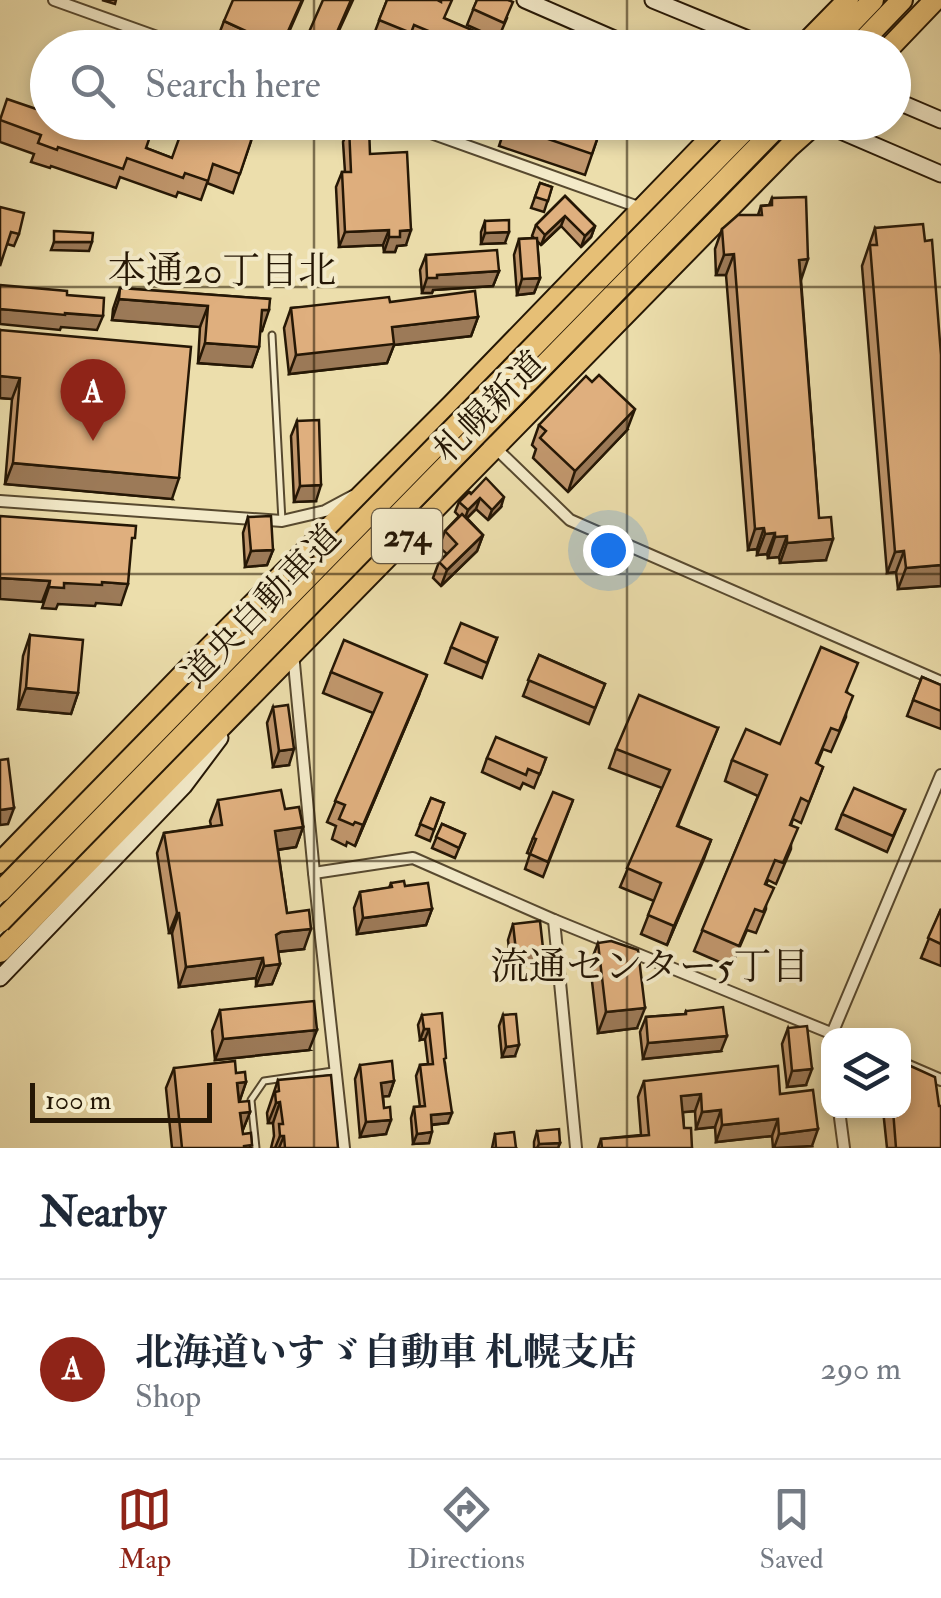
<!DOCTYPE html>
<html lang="en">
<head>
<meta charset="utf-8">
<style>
	:root { --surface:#fff; --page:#f2f2f3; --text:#1f2937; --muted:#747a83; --line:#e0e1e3; --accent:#8f2418 }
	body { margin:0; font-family:"IM FELL Double Pica","Noto Serif JP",serif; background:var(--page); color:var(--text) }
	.controls { position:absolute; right:30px; bottom:30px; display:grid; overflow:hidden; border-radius:20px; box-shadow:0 5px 15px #0003 }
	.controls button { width:90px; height:90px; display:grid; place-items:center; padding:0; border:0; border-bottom:2px solid var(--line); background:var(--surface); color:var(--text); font:50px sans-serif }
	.scale { position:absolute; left:30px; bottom:25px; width:182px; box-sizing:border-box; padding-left:10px; border:5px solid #251705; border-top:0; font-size:28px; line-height:35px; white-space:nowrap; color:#251705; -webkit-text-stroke:8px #f3eac9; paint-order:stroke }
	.you { position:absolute; left:608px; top:550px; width:35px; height:35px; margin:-25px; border:8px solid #fff; border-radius:50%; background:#1a73e8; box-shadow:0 0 0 15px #1a73e833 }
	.badge { display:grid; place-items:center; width:65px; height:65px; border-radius:50%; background:var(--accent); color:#fff; font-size:32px; font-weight:700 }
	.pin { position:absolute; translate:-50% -82px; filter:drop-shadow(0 2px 5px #0008) }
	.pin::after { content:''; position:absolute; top:52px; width:35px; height:30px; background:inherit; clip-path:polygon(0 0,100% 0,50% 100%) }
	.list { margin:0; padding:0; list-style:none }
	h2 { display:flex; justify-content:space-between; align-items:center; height:130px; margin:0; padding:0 40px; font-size:42px }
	h2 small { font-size:32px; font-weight:400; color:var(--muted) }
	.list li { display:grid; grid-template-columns:65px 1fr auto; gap:30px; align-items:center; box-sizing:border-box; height:180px; padding:0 40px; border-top:2px solid var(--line) }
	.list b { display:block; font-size:38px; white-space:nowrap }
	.list p { margin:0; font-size:32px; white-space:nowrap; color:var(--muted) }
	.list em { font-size:32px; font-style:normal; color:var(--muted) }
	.icon { flex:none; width:55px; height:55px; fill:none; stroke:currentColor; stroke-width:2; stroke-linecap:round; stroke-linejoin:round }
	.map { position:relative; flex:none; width:941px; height:1148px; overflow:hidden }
	.search { position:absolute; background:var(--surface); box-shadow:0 5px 15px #0003; left:30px; right:30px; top:30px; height:110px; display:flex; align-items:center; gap:25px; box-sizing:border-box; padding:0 35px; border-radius:55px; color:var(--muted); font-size:38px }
	.sheet { height:310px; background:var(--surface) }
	nav { display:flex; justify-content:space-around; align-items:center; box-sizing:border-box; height:140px; border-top:2px solid var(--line); background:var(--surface); font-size:28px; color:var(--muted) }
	nav a { display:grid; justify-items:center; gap:5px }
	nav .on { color:var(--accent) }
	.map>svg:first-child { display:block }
</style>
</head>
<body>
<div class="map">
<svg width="941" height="1148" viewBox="0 0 941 1148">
	<rect width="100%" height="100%" fill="#ecdeac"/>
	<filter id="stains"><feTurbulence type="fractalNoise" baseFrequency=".002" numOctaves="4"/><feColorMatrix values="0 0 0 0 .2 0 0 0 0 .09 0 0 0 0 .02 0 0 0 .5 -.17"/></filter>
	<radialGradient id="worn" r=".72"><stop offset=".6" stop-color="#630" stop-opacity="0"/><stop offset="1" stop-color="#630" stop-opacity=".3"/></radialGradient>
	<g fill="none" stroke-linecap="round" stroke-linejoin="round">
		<g stroke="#57492f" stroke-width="9">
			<g id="lane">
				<path d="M 272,335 L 282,521"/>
				<path d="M 256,1148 L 251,1100 L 264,1081 L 333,1071"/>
			</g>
		</g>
		<g stroke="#57492f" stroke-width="14">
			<g id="street">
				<path d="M 54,0 L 188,48"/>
				<path d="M 400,122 L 644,209"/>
				<path d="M 477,430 L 570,520 L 941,682"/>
				<path d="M 0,501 L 282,521 L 325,511 L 353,496"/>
				<path d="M 293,653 L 314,873 L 344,1148"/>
				<path d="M 314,873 L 413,858 L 554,920 L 838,1036"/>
				<path d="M 554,920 L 576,1148"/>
				<path d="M 831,1036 L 941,775"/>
				<path d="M 904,1064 L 941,1080"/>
				<path d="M 839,1110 L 844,1148"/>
			</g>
		</g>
		<g stroke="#251705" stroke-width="19">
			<g id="secondary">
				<path d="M 525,0 L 635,48"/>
				<path d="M 653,0 L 770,48"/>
				<path d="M 894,100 L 941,120"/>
				<path d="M 820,122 L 941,174"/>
				<path d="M 0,978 L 184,786 L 220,738"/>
			</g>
		</g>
		<g stroke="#251705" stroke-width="24">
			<g id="highway">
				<path d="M 801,48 L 848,0"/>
				<path d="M 827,48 L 873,0"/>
				<path d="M 856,48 L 902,0"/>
				<path d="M 889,48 L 935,0"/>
				<path d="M 0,863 L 196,661 L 452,405 L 726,122"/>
				<path d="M 0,952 L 789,147 L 817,122"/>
			</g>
		</g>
		<use href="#lane" stroke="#f3eac9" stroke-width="5"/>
		<use href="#street" stroke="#f3eac9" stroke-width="10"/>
		<use href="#secondary" stroke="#f3eac9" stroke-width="15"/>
		<use href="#highway" stroke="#e6bf76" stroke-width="20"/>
		<g stroke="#251705" stroke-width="24" stroke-linecap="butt">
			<g id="highway-bridge">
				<path d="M 0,892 L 753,122"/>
				<path d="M 0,922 L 782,122"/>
			</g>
		</g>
		<use href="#highway-bridge" stroke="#e6bf76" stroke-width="20"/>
	</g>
	<g fill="#c0966c" stroke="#251705" stroke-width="2.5">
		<path d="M 102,0 L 116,0 L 115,4 Z"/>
		<path d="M 387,0 L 445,19 L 514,48 L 428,48 L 409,39 L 406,47 L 374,34 Z"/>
		<path d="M 477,0 L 507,18 L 498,39 L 467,25 Z"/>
		<path d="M 224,21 L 282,48 L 229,48 L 216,42 Z"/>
		<path d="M 0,118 L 146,148 L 172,158 L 251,141 L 233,193 L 207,183 L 201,200 L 178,192 L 176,197 L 120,177 L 116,188 L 51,166 L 50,168 L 31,162 L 34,154 L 0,142 Z"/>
		<path d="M 507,122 L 603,122 L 585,175 L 499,146 Z"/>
		<path d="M 349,127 L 370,154 L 406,245 L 397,246 L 395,252 L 384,252 L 383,245 L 339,247 L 336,187 L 342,172 L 345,172 L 343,142 Z"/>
		<path d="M 540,183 L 552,187 L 544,212 L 531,208 Z"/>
		<path d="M 565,196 L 595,226 L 591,237 L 581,247 L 561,226 L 541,245 L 537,241 L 540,278 L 534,293 L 517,295 L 514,255 L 519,239 L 534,238 L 532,236 L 536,225 Z"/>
		<path d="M 772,198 L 801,280 L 819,518 L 826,560 L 780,563 L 779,557 L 768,558 L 767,554 L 757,555 L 757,549 L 748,550 L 726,275 L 716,275 L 715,249 L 722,229 L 758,215 L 761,206 L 769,205 Z"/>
		<path d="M 0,207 L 19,234 L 14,246 L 7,244 Z"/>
		<path d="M 485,221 L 505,243 L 481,244 L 481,232 Z"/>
		<path d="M 875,228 L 941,355 L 941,586 L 898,589 L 896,572 L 887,573 L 862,266 Z"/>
		<path d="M 426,255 L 499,271 L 493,286 L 433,290 L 432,293 L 422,293 L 420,270 Z"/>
		<path d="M 120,288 L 270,299 L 262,331 L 260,331 L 259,347 L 252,367 L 198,363 L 200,327 L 112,320 L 113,309 Z"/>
		<path d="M 390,302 L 478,317 L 471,336 L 394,345 L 387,363 L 289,374 L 284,328 L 291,308 Z"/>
		<path d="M 0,330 L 172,499 L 5,484 L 12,399 L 0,398 Z"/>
		<path d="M 297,421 L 316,501 L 294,502 L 291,436 Z"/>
		<path d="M 539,425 L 627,430 L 568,492 L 533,458 L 536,449 L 532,445 Z"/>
		<path d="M 469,492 L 501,507 L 488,520 L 476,509 L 467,518 L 483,535 L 477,551 L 441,586 L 433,578 L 439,562 L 447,554 L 439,547 L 445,531 L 459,516 L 455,512 L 459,502 Z"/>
		<path d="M 248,517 L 273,550 L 267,565 L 245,567 L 243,533 Z"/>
		<path d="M 30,635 L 78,693 L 71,714 L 18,709 L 23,656 Z"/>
		<path d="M 497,638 L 482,678 L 445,663 L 451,647 Z"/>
		<path d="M 539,655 L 605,684 L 589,724 L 523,696 Z"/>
		<path d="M 331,672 L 419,695 L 355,846 L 347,842 L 346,846 L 332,839 L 336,826 L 327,822 L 373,713 L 323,693 Z"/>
		<path d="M 922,677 L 941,685 L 941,729 L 907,716 Z"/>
		<path d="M 847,693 L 846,717 L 831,752 L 823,749 L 817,764 L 823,767 L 801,823 L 793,819 L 791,825 L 791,849 L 776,884 L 768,880 L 766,885 L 766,909 L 756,933 L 747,930 L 731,967 L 694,951 L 758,796 L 725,781 L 732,760 L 780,744 Z"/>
		<path d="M 273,707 L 289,765 L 273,767 L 267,723 Z"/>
		<path d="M 718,728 L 678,826 L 711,840 L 667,945 L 641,934 L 654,901 L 620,887 L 662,788 L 609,768 L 616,749 Z"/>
		<path d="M 487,758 L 546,758 L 534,788 L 523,783 L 520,789 L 482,772 Z"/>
		<path d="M 431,798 L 444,803 L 430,841 L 416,835 Z"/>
		<path d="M 218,800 L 285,809 L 303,827 L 296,847 L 278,850 L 287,913 L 304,949 L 278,952 L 280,964 L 272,984 L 256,986 L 256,978 L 179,987 L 172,933 L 169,933 L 157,853 L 164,833 L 211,826 L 210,821 Z"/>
		<path d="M 573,800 L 543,877 L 525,869 L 530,854 L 527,853 L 533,838 Z"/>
		<path d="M 905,810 L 887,852 L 836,829 L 842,814 Z"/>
		<path d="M 442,824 L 465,834 L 455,858 L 432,848 Z"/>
		<path d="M 391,883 L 405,886 L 432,909 L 426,925 L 357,934 L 354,908 L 360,892 L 389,888 Z"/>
		<path d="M 941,909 L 941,966 L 921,958 Z"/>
		<path d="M 513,924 L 543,948 L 538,964 L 511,967 L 508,940 Z"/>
		<path d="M 598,943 L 637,1028 L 598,1033 L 590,964 Z"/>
		<path d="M 220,1010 L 309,1050 L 215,1060 L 212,1031 Z"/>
		<path d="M 686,1011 L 721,1051 L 643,1059 L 640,1032 L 646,1017 L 685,1014 Z"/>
		<path d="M 422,1015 L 445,1063 L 448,1123 L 432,1125 L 429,1143 L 413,1144 L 411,1118 L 414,1107 L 420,1107 L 416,1076 L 420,1065 L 428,1064 L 425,1039 L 420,1040 L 418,1025 Z"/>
		<path d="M 503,1015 L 515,1056 L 502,1057 L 499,1026 Z"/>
		<path d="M 788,1028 L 806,1085 L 787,1087 L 782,1044 Z"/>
		<path d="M 360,1065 L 394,1081 L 389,1096 L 383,1096 L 386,1134 L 360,1137 L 355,1079 Z"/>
		<path d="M 174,1068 L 236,1073 L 246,1082 L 239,1102 L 250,1112 L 242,1132 L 251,1148 L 172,1148 L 166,1088 Z"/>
		<path d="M 278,1080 L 338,1148 L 271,1148 L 274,1136 L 273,1123 L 268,1123 L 267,1113 Z"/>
		<path d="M 644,1081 L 780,1094 L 812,1146 L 773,1148 L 772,1136 L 716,1142 L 715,1127 L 696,1129 L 695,1111 L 683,1112 L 684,1128 L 692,1148 L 598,1148 L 601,1139 L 641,1135 L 638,1097 Z"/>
		<path d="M 939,1106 L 941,1148 L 887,1148 L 883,1110 L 904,1110 Z"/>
		<path d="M 537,1131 L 560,1143 L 558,1148 L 534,1148 L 534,1142 Z"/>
		<path d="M 495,1134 L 516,1148 L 492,1148 Z"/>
	</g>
	<g fill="#9c7a58" stroke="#251705" stroke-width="2.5">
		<path d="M 302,0 L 303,0 L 282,48 L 281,48 Z"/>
		<path d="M 351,0 L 353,0 L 331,48 L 330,48 Z"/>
		<path d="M 565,216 L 561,226 L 541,245 L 545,235 Z"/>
		<path d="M 595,226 L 591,237 L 581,247 L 585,236 Z"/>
		<path d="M 389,230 L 383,245 L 339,247 L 345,232 Z"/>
		<path d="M 411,230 L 406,245 L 397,246 L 395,252 L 384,252 L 389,237 L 400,231 Z"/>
		<path d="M 509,232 L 505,243 L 481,244 L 485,233 Z"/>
		<path d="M 54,242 L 92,242 L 89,251 L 51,250 Z"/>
		<path d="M 734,254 L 726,275 L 716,275 L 724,255 Z"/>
		<path d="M 808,259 L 801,280 L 799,260 Z"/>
		<path d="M 499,271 L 493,286 L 433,290 L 432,293 L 422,293 L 427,278 L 437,275 Z"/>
		<path d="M 540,278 L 534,293 L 517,295 L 522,279 Z"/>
		<path d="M 119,299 L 208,306 L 200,327 L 112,320 Z"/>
		<path d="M 0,309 L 103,316 L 97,330 L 61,327 L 60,330 L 0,324 Z"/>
		<path d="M 262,310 L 269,310 L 262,331 L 254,331 Z"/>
		<path d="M 478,317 L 471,336 L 394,345 L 387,363 L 289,374 L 296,355 L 392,327 Z"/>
		<path d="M 205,343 L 259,347 L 252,367 L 198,363 Z"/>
		<path d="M 0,376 L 20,378 L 12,399 L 0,398 Z"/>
		<path d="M 635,409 L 627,430 L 568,492 L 575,471 Z"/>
		<path d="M 13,463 L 179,478 L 172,499 L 5,484 Z"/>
		<path d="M 321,485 L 316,501 L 294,502 L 300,486 Z"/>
		<path d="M 504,497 L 501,507 L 488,520 L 492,510 Z"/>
		<path d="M 480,498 L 476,509 L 464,521 L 468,510 Z"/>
		<path d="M 764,528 L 757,549 L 748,550 L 755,529 Z"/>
		<path d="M 775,533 L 767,554 L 757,555 L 765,534 Z"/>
		<path d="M 483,535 L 477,551 L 441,586 L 447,570 Z"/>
		<path d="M 787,536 L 779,557 L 768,558 L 775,537 Z"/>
		<path d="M 833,539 L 826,560 L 780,563 L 787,543 Z"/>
		<path d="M 273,550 L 267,565 L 245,567 L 251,551 Z"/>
		<path d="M 904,551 L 896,572 L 887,573 L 895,552 Z"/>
		<path d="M 941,565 L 941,586 L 898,589 L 906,568 Z"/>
		<path d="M 0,578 L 50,581 L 42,602 L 0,599 Z"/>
		<path d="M 102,582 L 128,584 L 121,605 L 96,603 L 95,606 L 58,604 L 56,609 L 42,608 L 49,587 L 64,583 Z"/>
		<path d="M 427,675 L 419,695 L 355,846 L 363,825 Z"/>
		<path d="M 26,688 L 78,693 L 71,714 L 18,709 Z"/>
		<path d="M 294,749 L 289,765 L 273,767 L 279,751 Z"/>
		<path d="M 14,808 L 8,824 L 0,825 L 0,810 Z"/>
		<path d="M 303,827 L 296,847 L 268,851 L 275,831 Z"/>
		<path d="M 711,840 L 704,859 L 667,945 L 674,926 Z"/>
		<path d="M 432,909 L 426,925 L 357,934 L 363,918 Z"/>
		<path d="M 177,913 L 179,913 L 172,933 L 169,933 Z"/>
		<path d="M 311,929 L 304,949 L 274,952 L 276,935 L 281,932 Z"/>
		<path d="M 543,948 L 538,964 L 511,967 L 516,951 Z"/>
		<path d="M 263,958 L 256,978 L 179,987 L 186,967 Z"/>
		<path d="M 280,964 L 272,984 L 256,986 L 264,966 Z"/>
		<path d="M 645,1008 L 637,1028 L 598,1033 L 606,1012 Z"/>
		<path d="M 424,1029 L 429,1029 L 425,1039 L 420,1040 Z"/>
		<path d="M 317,1030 L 309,1050 L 215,1060 L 223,1039 Z"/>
		<path d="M 727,1036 L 721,1051 L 643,1059 L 648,1043 Z"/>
		<path d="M 519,1045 L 515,1056 L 502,1057 L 506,1047 Z"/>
		<path d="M 812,1069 L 806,1085 L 787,1087 L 792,1071 Z"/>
		<path d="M 394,1081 L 389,1096 L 376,1097 L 381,1083 Z"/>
		<path d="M 246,1082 L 239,1103 L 237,1083 Z"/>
		<path d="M 701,1094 L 695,1111 L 675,1113 L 681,1096 Z"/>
		<path d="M 280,1102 L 273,1123 L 268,1123 L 276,1103 Z"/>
		<path d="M 721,1110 L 715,1127 L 696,1129 L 702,1112 Z"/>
		<path d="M 250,1112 L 242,1132 L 240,1113 Z"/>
		<path d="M 452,1113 L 448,1123 L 427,1125 L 431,1115 Z"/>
		<path d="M 778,1119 L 772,1136 L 716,1142 L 722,1125 Z"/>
		<path d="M 391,1120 L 386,1134 L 360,1137 L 366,1122 Z"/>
		<path d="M 818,1129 L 812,1146 L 774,1148 L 779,1134 Z"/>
		<path d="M 432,1132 L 429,1143 L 413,1144 L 417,1134 Z"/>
		<path d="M 280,1136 L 284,1136 L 279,1148 L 275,1148 Z"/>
		<path d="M 560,1143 L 558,1148 L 537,1148 L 539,1144 Z"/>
	</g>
	<g fill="#dfaf7e" stroke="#251705" stroke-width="2.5">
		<path d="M 233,0 L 302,0 L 281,47 L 224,21 Z"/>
		<path d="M 323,0 L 351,0 L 330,48 L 302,48 Z"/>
		<path d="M 387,0 L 437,0 L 441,2 L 441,0 L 452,0 L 444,18 L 514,48 L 434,48 L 438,35 L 414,25 L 411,33 L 379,20 Z"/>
		<path d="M 477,0 L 508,0 L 513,2 L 504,23 L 473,9 Z"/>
		<path d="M 7,99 L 48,113 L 48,122 L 83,122 L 108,131 L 111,122 L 155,122 L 146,148 L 172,158 L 185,122 L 250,122 L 251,141 L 240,174 L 213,164 L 208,181 L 185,173 L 183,178 L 127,158 L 123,169 L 58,147 L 57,150 L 38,143 L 41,135 L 0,120 Z"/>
		<path d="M 508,122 L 603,122 L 592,154 L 507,125 Z"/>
		<path d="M 369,126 L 370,154 L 407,152 L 411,230 L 400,231 L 400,237 L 389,237 L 389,230 L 345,232 L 342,172 L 351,172 L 349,127 Z"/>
		<path d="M 540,183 L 552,187 L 548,201 L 535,197 Z"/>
		<path d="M 565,196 L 595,226 L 585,236 L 565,216 L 545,235 L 536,225 Z"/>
		<path d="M 806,197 L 808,259 L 799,260 L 819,518 L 831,517 L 833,539 L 787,543 L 787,536 L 775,537 L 775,533 L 765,534 L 764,528 L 755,529 L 734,254 L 724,255 L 722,229 L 738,215 L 762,215 L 761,206 L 772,205 L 772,198 Z"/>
		<path d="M 0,207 L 24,213 L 19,234 L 11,232 L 0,266 Z"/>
		<path d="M 509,220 L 509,232 L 485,233 L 485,221 Z"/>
		<path d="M 923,224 L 925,241 L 932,240 L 941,355 L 941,565 L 906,568 L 904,551 L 895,552 L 870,245 L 877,245 L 875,228 Z"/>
		<path d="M 54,231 L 93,233 L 92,242 L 54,242 Z"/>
		<path d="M 537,238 L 540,278 L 522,279 L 519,239 Z"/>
		<path d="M 497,250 L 499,271 L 437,275 L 437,278 L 427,278 L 426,255 Z"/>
		<path d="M 0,285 L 67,291 L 67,295 L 104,298 L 103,316 L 65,313 L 65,315 L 0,309 Z"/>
		<path d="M 120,288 L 270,299 L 269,310 L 262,310 L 259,347 L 205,343 L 208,306 L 119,299 Z"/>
		<path d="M 475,291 L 478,317 L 392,327 L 394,344 L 296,355 L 291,308 L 389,297 L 390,302 Z"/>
		<path d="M 0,330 L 191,347 L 179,478 L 13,463 L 20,378 L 0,376 Z"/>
		<path d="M 599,375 L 635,409 L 575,471 L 540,438 L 546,431 L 539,425 L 586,376 L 592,382 Z"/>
		<path d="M 319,420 L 321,485 L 300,486 L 297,421 Z"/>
		<path d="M 486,478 L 504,497 L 492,510 L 480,498 L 468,510 L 459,502 L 469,492 L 471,494 Z"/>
		<path d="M 462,514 L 483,535 L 447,570 L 439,562 L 457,544 L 445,531 Z"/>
		<path d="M 0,516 L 136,526 L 135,538 L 132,538 L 128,584 L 102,582 L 102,585 L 64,583 L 64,588 L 49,587 L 50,581 L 0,578 Z"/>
		<path d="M 271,516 L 273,550 L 251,551 L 248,517 Z"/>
		<path d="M 461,623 L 497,638 L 487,663 L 451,647 Z"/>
		<path d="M 30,635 L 83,640 L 78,693 L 26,688 Z"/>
		<path d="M 344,640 L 427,675 L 363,825 L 355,822 L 353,825 L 339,819 L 345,805 L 335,801 L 382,693 L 331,672 Z"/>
		<path d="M 821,647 L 858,663 L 846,692 L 853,696 L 839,731 L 831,728 L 816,763 L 823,767 L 809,802 L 801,798 L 790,825 L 798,828 L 783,863 L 775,860 L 765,884 L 774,888 L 763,912 L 755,909 L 739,946 L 702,930 L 767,775 L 732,760 L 746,729 L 780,744 Z"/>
		<path d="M 539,655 L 605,684 L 595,708 L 528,680 Z"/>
		<path d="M 922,677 L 941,685 L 941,711 L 913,700 Z"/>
		<path d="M 639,695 L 718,728 L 677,826 L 711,840 L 674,926 L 648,915 L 661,883 L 627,868 L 670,770 L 616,749 Z"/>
		<path d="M 288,705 L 294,749 L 279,751 L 273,707 Z"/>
		<path d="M 496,737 L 546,758 L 540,774 L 528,769 L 526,775 L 487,758 Z"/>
		<path d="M 8,759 L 14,808 L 0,810 L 0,760 Z"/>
		<path d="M 854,788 L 905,810 L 893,836 L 842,814 Z"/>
		<path d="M 281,790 L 285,809 L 299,807 L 303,827 L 275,831 L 287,913 L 309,910 L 311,929 L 281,932 L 276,935 L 280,964 L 264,966 L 263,958 L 186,967 L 179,913 L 177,913 L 164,833 L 222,825 L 218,800 Z"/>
		<path d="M 553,792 L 573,800 L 548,862 L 530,854 L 536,839 L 533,838 Z"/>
		<path d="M 431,798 L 444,803 L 434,830 L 420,824 Z"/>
		<path d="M 442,824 L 465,834 L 459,848 L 436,837 Z"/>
		<path d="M 404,881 L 405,886 L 428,883 L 432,909 L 363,918 L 360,892 L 392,887 L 391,883 Z"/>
		<path d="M 941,909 L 941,944 L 928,938 Z"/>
		<path d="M 540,921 L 543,948 L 516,951 L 513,924 Z"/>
		<path d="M 611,941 L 638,950 L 645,1008 L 606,1012 L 598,943 Z"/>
		<path d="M 314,1001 L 317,1030 L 223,1039 L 220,1010 Z"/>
		<path d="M 723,1007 L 727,1036 L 648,1043 L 646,1017 L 686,1014 L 686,1011 Z"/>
		<path d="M 442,1013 L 446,1058 L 444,1059 L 452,1113 L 431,1115 L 432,1132 L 417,1134 L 414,1107 L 425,1106 L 420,1065 L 433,1064 L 429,1029 L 424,1029 L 422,1015 Z"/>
		<path d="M 516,1014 L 519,1045 L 506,1047 L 503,1015 Z"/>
		<path d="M 807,1026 L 812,1069 L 792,1071 L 788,1028 Z"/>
		<path d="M 235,1061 L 236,1073 L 245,1072 L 246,1082 L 237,1083 L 239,1102 L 249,1101 L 250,1112 L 240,1113 L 243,1134 L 251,1133 L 252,1145 L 244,1146 L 244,1148 L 182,1148 L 174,1068 Z"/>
		<path d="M 392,1061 L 394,1081 L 381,1083 L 384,1108 L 390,1107 L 391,1120 L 366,1122 L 360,1065 Z"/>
		<path d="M 904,1063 L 935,1077 L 939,1106 L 941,1106 L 941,1148 L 896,1148 L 893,1110 L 904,1110 Z"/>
		<path d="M 778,1066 L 780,1094 L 813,1090 L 818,1129 L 779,1134 L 778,1119 L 722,1125 L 721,1110 L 702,1112 L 701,1094 L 681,1096 L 684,1128 L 691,1128 L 692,1148 L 602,1148 L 601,1139 L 649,1135 L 644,1081 Z"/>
		<path d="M 331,1075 L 338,1148 L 285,1148 L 284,1136 L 280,1136 L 279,1124 L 283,1124 L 280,1102 L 276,1103 L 275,1092 L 279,1091 L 278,1080 Z"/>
		<path d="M 559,1129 L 560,1143 L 539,1144 L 537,1131 Z"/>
		<path d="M 514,1132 L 516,1148 L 496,1148 L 495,1134 Z"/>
	</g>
	<path fill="none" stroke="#251705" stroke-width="2.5" stroke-opacity="0.55" d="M 314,0 L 314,48M 627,0 L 627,48M 314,122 L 314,1148M 627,122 L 627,1148M 0,287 L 941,287M 0,574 L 941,574M 0,861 L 941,861"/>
	<g text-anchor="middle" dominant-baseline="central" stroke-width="8" stroke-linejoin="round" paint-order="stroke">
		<rect fill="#f3eac9" stroke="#635640" stroke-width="2.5" x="372" y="509" width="70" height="54" rx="8"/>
		<g font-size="32" font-weight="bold" fill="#251705">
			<text x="407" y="536">274</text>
		</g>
		<g font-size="35" fill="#251705" stroke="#f3eac9">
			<text transform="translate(490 407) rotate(-45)">札幌新道</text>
			<text transform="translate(262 606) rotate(-46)">道央自動車道</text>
		</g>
		<g font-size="38" fill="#251705" stroke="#f3eac9">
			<text x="222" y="271">本通20丁目北</text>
			<text x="650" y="967">流通センター5丁目</text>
		</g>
	</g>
	<rect width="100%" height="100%" filter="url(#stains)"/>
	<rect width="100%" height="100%" fill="url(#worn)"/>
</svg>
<div class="controls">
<button><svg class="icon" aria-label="layers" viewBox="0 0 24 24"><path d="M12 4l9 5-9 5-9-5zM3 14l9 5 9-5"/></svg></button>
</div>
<div class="scale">100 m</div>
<div class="you"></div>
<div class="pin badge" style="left:93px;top:441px">A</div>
<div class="search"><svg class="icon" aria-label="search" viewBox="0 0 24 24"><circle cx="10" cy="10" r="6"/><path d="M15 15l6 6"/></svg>Search here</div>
</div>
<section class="sheet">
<h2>Nearby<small></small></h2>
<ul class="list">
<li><span class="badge">A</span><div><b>北海道いすゞ自動車 札幌支店</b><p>Shop</p></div><em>290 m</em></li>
</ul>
</section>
<nav>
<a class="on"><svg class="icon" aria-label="map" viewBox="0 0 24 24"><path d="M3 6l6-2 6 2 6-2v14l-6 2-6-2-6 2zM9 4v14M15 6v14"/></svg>Map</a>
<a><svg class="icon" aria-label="directions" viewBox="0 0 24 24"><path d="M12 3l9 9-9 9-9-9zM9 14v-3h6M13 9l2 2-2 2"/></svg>Directions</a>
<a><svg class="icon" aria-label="saved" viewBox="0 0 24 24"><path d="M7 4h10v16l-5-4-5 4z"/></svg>Saved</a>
</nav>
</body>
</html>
